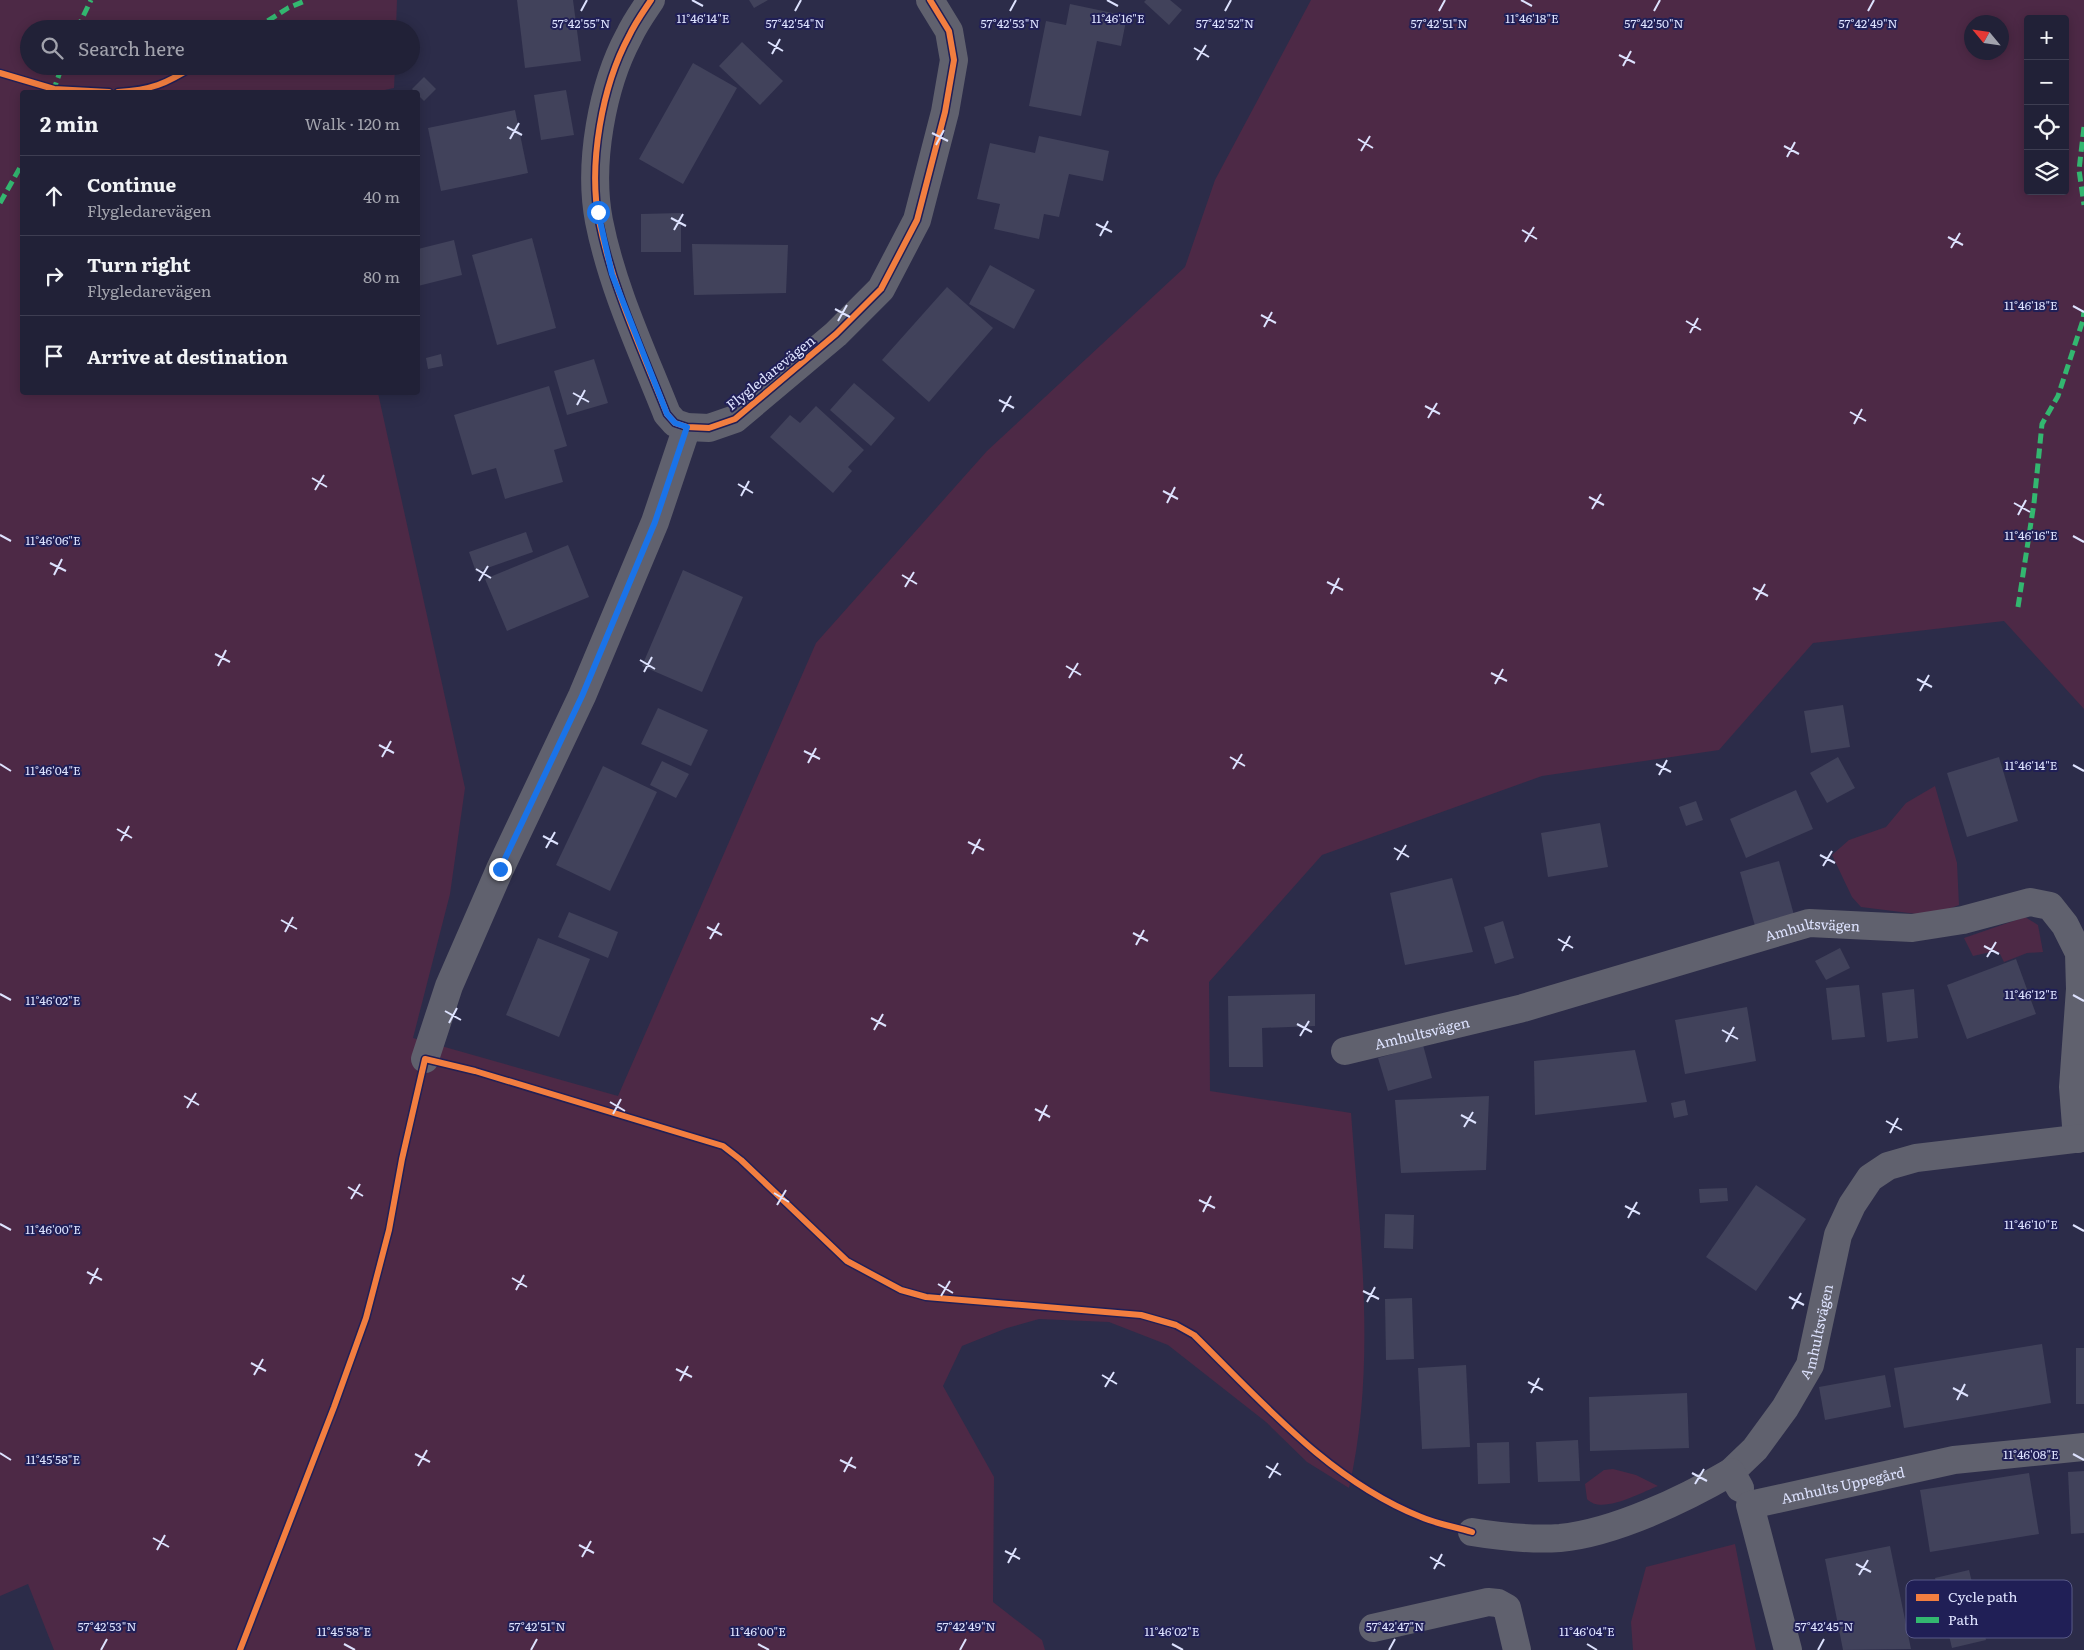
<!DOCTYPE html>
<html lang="en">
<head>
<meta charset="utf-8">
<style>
	:root { --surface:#212137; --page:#29293f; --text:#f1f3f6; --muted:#a2a3ad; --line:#3e3e52 }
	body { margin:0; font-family:Literata,serif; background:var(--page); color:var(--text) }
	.controls { position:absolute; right:15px; top:15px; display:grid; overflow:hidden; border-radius:5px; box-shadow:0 2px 12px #0003 }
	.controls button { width:45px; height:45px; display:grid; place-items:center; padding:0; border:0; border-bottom:1px solid var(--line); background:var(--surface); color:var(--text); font:25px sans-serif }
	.compass { position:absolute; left:1964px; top:15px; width:45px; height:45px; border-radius:50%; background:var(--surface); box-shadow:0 2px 12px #0003; rotate:299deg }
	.stop { position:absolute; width:15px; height:15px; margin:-11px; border:4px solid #1a73e8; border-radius:50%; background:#fff }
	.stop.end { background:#1a73e8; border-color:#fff; box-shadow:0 1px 5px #0008 }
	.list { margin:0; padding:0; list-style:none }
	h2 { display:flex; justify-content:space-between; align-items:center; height:65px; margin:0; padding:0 20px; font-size:21px }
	h2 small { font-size:16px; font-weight:400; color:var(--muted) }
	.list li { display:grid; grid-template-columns:32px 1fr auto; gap:15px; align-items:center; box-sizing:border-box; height:80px; padding:0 20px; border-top:1px solid var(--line) }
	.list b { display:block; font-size:19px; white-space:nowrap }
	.list p { margin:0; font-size:16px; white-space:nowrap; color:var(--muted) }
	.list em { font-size:16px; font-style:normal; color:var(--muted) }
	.icon { flex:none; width:28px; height:28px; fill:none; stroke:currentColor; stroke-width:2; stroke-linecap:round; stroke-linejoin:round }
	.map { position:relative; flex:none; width:2084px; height:1650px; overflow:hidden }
	.search { position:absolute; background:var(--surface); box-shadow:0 2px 12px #0003; left:20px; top:20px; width:400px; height:55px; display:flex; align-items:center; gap:12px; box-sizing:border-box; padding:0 18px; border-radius:28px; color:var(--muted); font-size:19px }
	.panel { position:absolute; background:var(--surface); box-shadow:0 2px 12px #0003; left:20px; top:90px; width:400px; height:305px; border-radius:5px }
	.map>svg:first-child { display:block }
</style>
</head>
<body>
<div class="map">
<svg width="2084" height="1650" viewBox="0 0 2084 1650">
	<rect width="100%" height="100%" fill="#2c2c49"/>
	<g fill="#4d2946" fill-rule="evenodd">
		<path d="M 0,0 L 397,0 L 396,29 L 29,29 L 29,66 L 395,66 L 394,88 L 375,92 L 22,92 L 22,392 L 378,393 L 465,788 L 450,894 L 413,1038 L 618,1096 L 816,643 L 987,451 L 1185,267 L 1215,180 L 1311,0 L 2084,0 L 2084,709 L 2004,621 L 1813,643 L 1719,750 L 1542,776 L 1322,855 L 1209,982 L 1210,1091 L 1351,1113 C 1360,1237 1377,1365 1349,1488 L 1307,1462 L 1266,1422 L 1168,1345 L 1109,1322 L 1039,1319 L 1007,1328 L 962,1346 L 943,1386 L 994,1477 L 993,1602 L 1042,1640 L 1045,1650 L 54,1650 L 28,1584 L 0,1596 ZM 2028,19 L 2065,19 L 2065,191 L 2028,191 ZM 1972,22 L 2002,22 L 2002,52 L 1972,52 Z"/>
		<path d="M 1935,786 L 1957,863 L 1959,905 L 1938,913 L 1917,914 L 1861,907 L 1852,897 L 1832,855 L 1849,840 L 1886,827 L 1906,803 Z"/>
		<path d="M 2025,917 L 2038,925 L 2043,952 L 2027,953 L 2004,962 L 1999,952 L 1995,951 L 1973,956 L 1964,938 Z"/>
		<path d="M 1613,1469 L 1636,1475 L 1658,1486 C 1640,1493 1601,1515 1587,1499 L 1585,1484 L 1604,1470 Z"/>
		<path d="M 1735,1544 L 1756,1650 L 1633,1650 L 1631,1622 L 1646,1567 Z"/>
	</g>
	<g fill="#41425b">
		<path d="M 517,0 L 573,0 L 581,61 L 525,68 Z"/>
		<path d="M 749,0 L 768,0 L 754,8 Z"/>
		<path d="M 1146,0 L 1170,0 L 1182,10 L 1169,25 L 1144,2 Z"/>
		<path d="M 1070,4 L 1127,16 L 1121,46 L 1097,41 L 1081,116 L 1029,106 L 1046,21 L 1066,25 Z"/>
		<path d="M 742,42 L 783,81 L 760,105 L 719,66 Z"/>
		<path d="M 693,63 L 737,88 L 683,184 L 639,159 Z"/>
		<path d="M 424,77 L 436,89 L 424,101 L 412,89 Z"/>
		<path d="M 566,90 L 574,135 L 541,140 L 534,95 Z"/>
		<path d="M 515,110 L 528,173 L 441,191 L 428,128 Z"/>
		<path d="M 1039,136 L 1109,151 L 1103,181 L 1069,174 L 1059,217 L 1044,214 L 1039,239 L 994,229 L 1000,204 L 977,199 L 990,143 L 1035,153 Z"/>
		<path d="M 681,213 L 681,252 L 641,252 L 641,214 Z"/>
		<path d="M 532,238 L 556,328 L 497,345 L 472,255 Z"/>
		<path d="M 454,240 L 462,275 L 418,286 L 418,249 Z"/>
		<path d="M 692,244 L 788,245 L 786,293 L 694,295 Z"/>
		<path d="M 990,265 L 1035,290 L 1014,329 L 969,304 Z"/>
		<path d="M 947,287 L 993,328 L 929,402 L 882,360 Z"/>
		<path d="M 441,354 L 443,366 L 428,369 L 426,358 Z"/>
		<path d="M 594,359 L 608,403 L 567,415 L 554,371 Z"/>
		<path d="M 854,383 L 895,418 L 871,446 L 830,410 Z"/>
		<path d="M 549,386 L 567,446 L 554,450 L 563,482 L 505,499 L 496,468 L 472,475 L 454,415 Z"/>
		<path d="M 816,406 L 864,450 L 848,467 L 852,471 L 833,493 L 770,437 L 790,415 L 800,423 Z"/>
		<path d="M 526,532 L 533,552 L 476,572 L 469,552 Z"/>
		<path d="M 568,545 L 589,597 L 507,631 L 485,579 Z"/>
		<path d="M 683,570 L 743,597 L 702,692 L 642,666 Z"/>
		<path d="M 1843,705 L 1850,747 L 1811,753 L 1804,711 Z"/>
		<path d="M 658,708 L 708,730 L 691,766 L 641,744 Z"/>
		<path d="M 1838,757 L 1855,788 L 1827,803 L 1810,773 Z"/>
		<path d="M 1999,757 L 2018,821 L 1967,837 L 1947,773 Z"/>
		<path d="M 662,761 L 689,774 L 676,798 L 650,785 Z"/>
		<path d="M 603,766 L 657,792 L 610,891 L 556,865 Z"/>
		<path d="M 1796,790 L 1813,829 L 1746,858 L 1730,819 Z"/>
		<path d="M 1696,801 L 1703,820 L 1686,826 L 1679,807 Z"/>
		<path d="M 1600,823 L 1608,867 L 1548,877 L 1541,833 Z"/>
		<path d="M 1779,861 L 1794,915 L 1755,926 L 1740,872 Z"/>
		<path d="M 1452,878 L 1473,952 L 1405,965 L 1390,893 Z"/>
		<path d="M 569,912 L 618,932 L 608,958 L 558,937 Z"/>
		<path d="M 1503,921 L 1514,958 L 1495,964 L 1484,927 Z"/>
		<path d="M 538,938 L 590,959 L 559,1037 L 506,1015 Z"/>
		<path d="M 1840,948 L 1850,968 L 1826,980 L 1815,961 Z"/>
		<path d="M 2016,959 L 2036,1014 L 1967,1039 L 1947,985 Z"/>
		<path d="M 1859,985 L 1865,1037 L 1832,1040 L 1826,988 Z"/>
		<path d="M 1914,989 L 1918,1038 L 1887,1042 L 1882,993 Z"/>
		<path d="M 1315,994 L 1315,1026 L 1262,1028 L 1263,1067 L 1229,1067 L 1228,996 Z"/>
		<path d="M 1747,1007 L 1756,1061 L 1685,1074 L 1675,1020 Z"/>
		<path d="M 1423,1045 L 1432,1078 L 1388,1091 L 1378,1058 Z"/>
		<path d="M 1635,1050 L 1647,1102 L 1535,1115 L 1534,1061 Z"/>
		<path d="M 1489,1096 L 1486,1170 L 1401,1173 L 1395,1100 Z"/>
		<path d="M 1685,1100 L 1688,1115 L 1674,1118 L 1671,1103 Z"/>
		<path d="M 1756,1185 L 1806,1219 L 1756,1291 L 1706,1257 Z"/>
		<path d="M 1727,1188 L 1728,1201 L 1700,1203 L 1699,1189 Z"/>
		<path d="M 1385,1214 L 1414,1215 L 1413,1249 L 1384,1248 Z"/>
		<path d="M 1412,1298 L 1414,1359 L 1386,1360 L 1385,1299 Z"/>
		<path d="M 2042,1344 L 2051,1403 L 1904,1428 L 1894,1368 Z"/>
		<rect x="2076" y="1348" width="8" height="56"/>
		<path d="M 1466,1365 L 1470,1447 L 1422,1449 L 1418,1368 Z"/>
		<path d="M 1885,1375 L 1891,1407 L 1825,1420 L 1819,1387 Z"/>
		<path d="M 1687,1393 L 1689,1448 L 1590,1451 L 1589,1397 Z"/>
		<path d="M 1578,1440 L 1580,1481 L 1538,1482 L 1536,1442 Z"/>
		<path d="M 1509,1442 L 1510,1483 L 1478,1484 L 1477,1443 Z"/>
		<path d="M 2084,1471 L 2084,1533 L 2071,1534 L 2068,1472 Z"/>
		<path d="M 2029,1473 L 2039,1534 L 1930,1552 L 1920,1490 Z"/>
		<path d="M 1890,1546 L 1911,1649 L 1843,1650 L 1825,1559 Z"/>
		<path d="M 1969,1570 L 1986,1640 L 1952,1648 L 1935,1578 Z"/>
	</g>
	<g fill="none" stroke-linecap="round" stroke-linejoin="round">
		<g stroke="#60616e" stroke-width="28">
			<path d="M 651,0 C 643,12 635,23 629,36 C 602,86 588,164 599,221 C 612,287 642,351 667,414 L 675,423 L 687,427 L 709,428 L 735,419 L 836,334 L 881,289 L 917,220 L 945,112 L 954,60 L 949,31 L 930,0"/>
			<path id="s1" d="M 1345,1051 L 1523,1008 L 1809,923 L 1912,928 L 1963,920 L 2030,902 L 2050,906 L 2065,925 L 2079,953 L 2080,989 L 2073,1087 L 2077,1139"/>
			<path d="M 425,1059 L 449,986 L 500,869 L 582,696 L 655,522 L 687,427"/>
			<path id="s2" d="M 1731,1472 L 1755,1449 L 1785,1408 L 1810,1365 L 1838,1235 L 1852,1205 L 1870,1178 L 1888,1166 L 1916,1158 L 2084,1138"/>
			<path d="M 1472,1532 C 1502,1537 1530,1540 1560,1538 C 1614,1533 1685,1499 1731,1472 L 1740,1488"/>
			<path d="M 1373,1628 L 1488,1602 L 1498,1603 L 1507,1608 L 1517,1650"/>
			<path id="s3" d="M 1788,1650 L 1750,1505 L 1954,1460 L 2084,1447"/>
		</g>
		<g stroke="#33b770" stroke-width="5" stroke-dasharray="10 5" stroke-linecap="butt">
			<path d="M 77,29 L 91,0"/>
			<path d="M 255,29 L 288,8 L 307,0"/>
			<path d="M 53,92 L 62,66"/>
			<path d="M 2084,127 L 2079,170 L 2084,205"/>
			<path d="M 0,203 L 22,164"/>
			<path d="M 2018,607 L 2034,503 L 2042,424 L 2058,396 L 2083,320 L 2084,311"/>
		</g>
		<g stroke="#201f56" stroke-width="9">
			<g id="cycleway">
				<path d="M 651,0 C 643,12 635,23 629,36 C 602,86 588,164 599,221 C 612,287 642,351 667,414 L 675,423 L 687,427 L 709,428 L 735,419 L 836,334 L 881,289 L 917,220 L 945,112 L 954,60 L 949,31 L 930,0"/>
				<path d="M 0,73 L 54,89 L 109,92"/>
				<path d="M 118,92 C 151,90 166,84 194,66"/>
				<path d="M 240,1650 L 334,1407 L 366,1318 L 389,1230 L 402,1159 L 425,1059 L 475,1071 L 723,1146 L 741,1160 L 847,1261 L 901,1290 L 926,1297 L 1141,1315 L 1176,1325 L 1194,1335 C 1262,1402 1330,1481 1421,1517 C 1437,1524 1456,1527 1472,1532"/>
			</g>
		</g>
		<use href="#cycleway" stroke="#f27e40" stroke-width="6"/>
	</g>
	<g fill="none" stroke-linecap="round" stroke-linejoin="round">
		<path stroke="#1a73e8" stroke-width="6" d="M 500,869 L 582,696 L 655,522 L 687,427 L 675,423 L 667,414 L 612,274 L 598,212"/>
	</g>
	<path fill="none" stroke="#dde2fe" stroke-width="2" d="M 692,0 L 703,6M 1107,0 L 1118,6M 1521,0 L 1532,6M 581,11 L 587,0M 795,11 L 801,0M 1010,11 L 1016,0M 1225,11 L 1231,0M 1439,11 L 1445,0M 1654,11 L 1660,0M 1868,11 L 1874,0M 768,42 L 783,51M 1194,48 L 1209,57M 772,54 L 780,39M 1619,55 L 1635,63M 1197,60 L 1206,45M 1623,66 L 1631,51M 507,127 L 522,135M 932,133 L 948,141M 510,139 L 519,123M 1358,139 L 1373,148M 936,145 L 944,130M 1784,146 L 1799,154M 1361,151 L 1370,136M 1787,157 L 1795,142M 671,218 L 686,226M 1096,224 L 1112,232M 674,230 L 683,214M 1522,230 L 1537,239M 1100,236 L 1108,221M 1948,237 L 1963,245M 1525,242 L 1534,227M 1951,248 L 1960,233M 2073,306 L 2084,312M 835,309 L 850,317M 1261,315 L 1276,323M 838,321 L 847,305M 1686,321 L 1701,330M 1264,327 L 1272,312M 1690,333 L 1698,318M 573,393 L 589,402M 999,400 L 1014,408M 577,405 L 585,390M 1425,406 L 1440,414M 1002,412 L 1011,396M 1850,412 L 1866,421M 1428,418 L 1437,403M 1854,424 L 1862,409M 312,478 L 327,487M 738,484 L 753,493M 315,490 L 324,475M 1163,491 L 1178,499M 741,496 L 749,481M 1589,497 L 1604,505M 1167,503 L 1175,487M 2014,503 L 2030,512M 1592,509 L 1601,494M 2018,515 L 2026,500M 0,535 L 11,541M 2073,536 L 2084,542M 50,563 L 66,571M 476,569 L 491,578M 54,575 L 62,559M 902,575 L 917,584M 479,581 L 488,566M 1327,582 L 1343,590M 905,587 L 914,572M 1753,588 L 1768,596M 1331,594 L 1339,578M 1756,600 L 1765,584M 215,654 L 230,662M 640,660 L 655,669M 218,666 L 226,650M 1066,666 L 1081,675M 644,672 L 652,657M 1491,673 L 1507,681M 1069,678 L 1078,663M 1917,679 L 1932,687M 1495,684 L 1503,669M 1920,691 L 1929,675M 379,745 L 394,753M 804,751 L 820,759M 382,757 L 391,741M 1230,757 L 1245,766M 808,763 L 816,748M 0,764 L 11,771M 1656,764 L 1671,772M 2073,765 L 2084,771M 1233,769 L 1242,754M 1659,775 L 1667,760M 117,829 L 132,838M 543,836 L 558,844M 121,841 L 129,826M 968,842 L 984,850M 546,848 L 555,832M 1394,848 L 1409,857M 972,854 L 980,839M 1820,855 L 1835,863M 1397,860 L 1406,845M 1823,866 L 1832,851M 281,920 L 297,929M 707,927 L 722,935M 285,932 L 293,917M 1133,933 L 1148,941M 710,939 L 719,923M 1558,939 L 1573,948M 1136,945 L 1144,930M 1984,946 L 1999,954M 1562,951 L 1570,936M 1987,957 L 1996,942M 0,994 L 11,1000M 2073,995 L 2084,1001M 445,1011 L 461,1020M 871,1018 L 886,1026M 449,1023 L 457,1008M 1297,1024 L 1312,1032M 874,1030 L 883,1014M 1722,1030 L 1738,1039M 1300,1036 L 1309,1021M 1726,1042 L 1734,1027M 184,1096 L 199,1105M 610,1102 L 625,1111M 187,1108 L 196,1093M 1035,1109 L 1050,1117M 613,1114 L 621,1099M 1461,1115 L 1476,1123M 1039,1121 L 1047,1105M 1886,1121 L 1902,1130M 1464,1127 L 1473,1112M 1890,1133 L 1898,1118M 348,1187 L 363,1196M 774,1193 L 789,1202M 351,1199 L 360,1184M 1199,1200 L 1215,1208M 777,1205 L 786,1190M 1625,1206 L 1640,1214M 1203,1212 L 1211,1196M 1628,1218 L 1637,1202M 0,1224 L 11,1230M 2073,1225 L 2084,1231M 87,1272 L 102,1280M 512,1278 L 527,1287M 90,1284 L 98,1268M 938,1284 L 953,1293M 516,1290 L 524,1275M 1363,1291 L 1379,1299M 941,1296 L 950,1281M 1789,1297 L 1804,1305M 1367,1302 L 1375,1287M 1792,1309 L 1801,1293M 251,1363 L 266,1371M 676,1369 L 692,1377M 254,1375 L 263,1359M 1102,1375 L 1117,1384M 680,1381 L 688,1366M 1528,1382 L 1543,1390M 1105,1387 L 1114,1372M 1953,1388 L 1968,1396M 1531,1393 L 1539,1378M 1957,1400 L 1965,1384M 0,1453 L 11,1460M 415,1454 L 430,1462M 2073,1454 L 2084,1460M 840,1460 L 856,1468M 418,1466 L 427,1450M 1266,1466 L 1281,1475M 844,1472 L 852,1457M 1692,1473 L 1707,1481M 1269,1478 L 1278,1463M 1695,1484 L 1704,1469M 153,1538 L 169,1547M 579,1545 L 594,1553M 157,1550 L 165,1535M 1005,1551 L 1020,1559M 582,1557 L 591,1541M 1430,1557 L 1445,1566M 1008,1563 L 1016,1548M 1856,1564 L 1871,1572M 1434,1569 L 1442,1554M 1859,1575 L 1868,1560M 344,1644 L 355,1650M 758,1644 L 769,1650M 1172,1644 L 1183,1650M 1587,1644 L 1597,1650M 101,1650 L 107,1639M 531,1650 L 537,1639M 960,1650 L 966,1639M 1389,1650 L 1395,1639M 1818,1650 L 1824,1639"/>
	<g text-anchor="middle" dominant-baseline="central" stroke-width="4" stroke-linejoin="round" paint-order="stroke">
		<g font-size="14" fill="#dde2fe" stroke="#201f56">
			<text transform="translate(770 372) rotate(-39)">Flygledarevägen</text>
			<text stroke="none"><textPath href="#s1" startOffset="484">Amhultsvägen</textPath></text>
			<text stroke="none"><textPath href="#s1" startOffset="79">Amhultsvägen</textPath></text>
			<text stroke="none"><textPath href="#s2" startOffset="168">Amhultsvägen</textPath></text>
			<text stroke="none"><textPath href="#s3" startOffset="245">Amhults Uppegård</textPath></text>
		</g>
	</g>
	<rect x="1906" y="1580" width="166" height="58" rx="8" fill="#201f56" stroke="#595a88" stroke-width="1"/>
	<rect x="1916" y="1594" width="23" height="7" fill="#f27e40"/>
	<rect x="1916" y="1617" width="23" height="6" fill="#33b770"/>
	<g font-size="14" fill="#dde2fe">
		<text x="1948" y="1602">Cycle path</text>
		<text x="1948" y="1625">Path</text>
	</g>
	<g font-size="12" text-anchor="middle" fill="#dde2fe" stroke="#201f56" stroke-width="4" stroke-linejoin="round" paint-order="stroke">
		<text x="703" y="23">11°46'14"E</text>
		<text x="1118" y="23">11°46'16"E</text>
		<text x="1532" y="23">11°46'18"E</text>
		<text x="795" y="28">57°42'54"N</text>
		<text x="1439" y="28">57°42'51"N</text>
		<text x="581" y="28">57°42'55"N</text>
		<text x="1010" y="28">57°42'53"N</text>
		<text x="1225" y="28">57°42'52"N</text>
		<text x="1654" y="28">57°42'50"N</text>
		<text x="1868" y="28">57°42'49"N</text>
		<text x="2031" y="310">11°46'18"E</text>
		<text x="2031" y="540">11°46'16"E</text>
		<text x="53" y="545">11°46'06"E</text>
		<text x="2031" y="770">11°46'14"E</text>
		<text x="53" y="775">11°46'04"E</text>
		<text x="2031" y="999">11°46'12"E</text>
		<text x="53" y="1005">11°46'02"E</text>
		<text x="2031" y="1229">11°46'10"E</text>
		<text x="53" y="1234">11°46'00"E</text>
		<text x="2031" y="1459">11°46'08"E</text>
		<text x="53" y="1464">11°45'58"E</text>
		<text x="107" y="1631">57°42'53"N</text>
		<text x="537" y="1631">57°42'51"N</text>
		<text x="966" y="1631">57°42'49"N</text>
		<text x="1395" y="1631">57°42'47"N</text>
		<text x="1824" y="1631">57°42'45"N</text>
		<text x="344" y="1636">11°45'58"E</text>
		<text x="758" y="1636">11°46'00"E</text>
		<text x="1172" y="1636">11°46'02"E</text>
		<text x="1587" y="1636">11°46'04"E</text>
	</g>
</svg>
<div class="controls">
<button>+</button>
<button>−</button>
<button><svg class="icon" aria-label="locate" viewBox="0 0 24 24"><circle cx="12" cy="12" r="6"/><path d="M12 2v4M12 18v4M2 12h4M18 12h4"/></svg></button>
<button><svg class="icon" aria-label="layers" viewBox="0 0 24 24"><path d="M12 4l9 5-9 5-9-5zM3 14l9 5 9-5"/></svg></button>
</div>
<svg class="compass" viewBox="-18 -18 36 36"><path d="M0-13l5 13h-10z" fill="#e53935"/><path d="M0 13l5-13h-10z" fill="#a2a3ad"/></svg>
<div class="stop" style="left:598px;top:212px"></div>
<div class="stop end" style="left:500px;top:869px"></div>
<div class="search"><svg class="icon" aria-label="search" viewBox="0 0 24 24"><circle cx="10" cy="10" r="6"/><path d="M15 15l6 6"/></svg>Search here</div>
<section class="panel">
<h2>2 min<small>Walk · 120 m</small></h2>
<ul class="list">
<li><svg class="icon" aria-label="ahead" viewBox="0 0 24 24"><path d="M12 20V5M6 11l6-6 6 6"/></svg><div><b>Continue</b><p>Flygledarevägen</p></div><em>40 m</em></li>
<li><svg class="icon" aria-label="right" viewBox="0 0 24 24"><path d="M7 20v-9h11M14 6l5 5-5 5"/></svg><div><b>Turn right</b><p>Flygledarevägen</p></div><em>80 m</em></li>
<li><svg class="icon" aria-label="arrive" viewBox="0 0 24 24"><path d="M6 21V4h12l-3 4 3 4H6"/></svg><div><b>Arrive at destination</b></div></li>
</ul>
</section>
</div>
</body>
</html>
